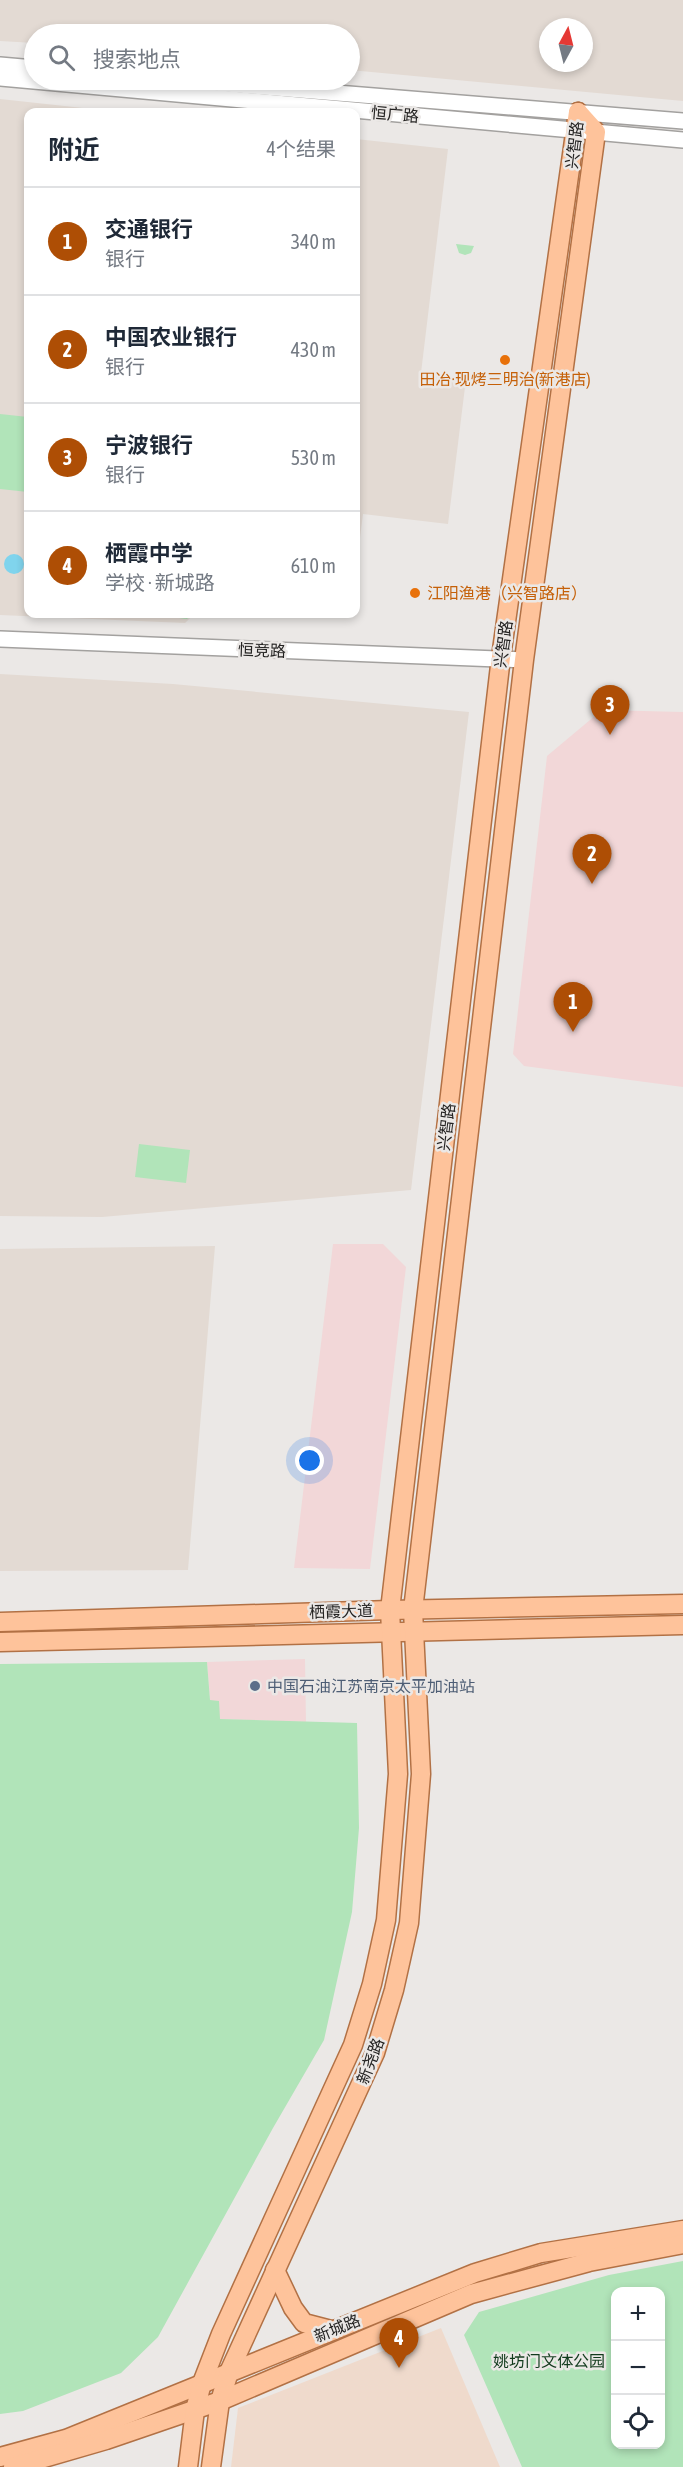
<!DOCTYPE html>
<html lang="zh">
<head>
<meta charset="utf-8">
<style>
	:root { --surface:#fff; --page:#f2f2f3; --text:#1f2937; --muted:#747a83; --line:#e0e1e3; --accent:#ae4e05 }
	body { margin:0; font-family:"Asap Condensed","Noto Sans SC",sans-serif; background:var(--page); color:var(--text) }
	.controls { position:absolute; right:18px; bottom:18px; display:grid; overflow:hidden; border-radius:12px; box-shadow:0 3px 9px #0003 }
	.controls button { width:54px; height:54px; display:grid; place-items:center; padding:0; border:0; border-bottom:2px solid var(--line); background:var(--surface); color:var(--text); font:30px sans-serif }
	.compass { position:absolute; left:539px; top:18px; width:54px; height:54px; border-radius:50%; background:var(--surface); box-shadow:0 3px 9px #0003; rotate:7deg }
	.you { position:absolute; left:310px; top:1461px; width:21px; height:21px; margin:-15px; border:4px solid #fff; border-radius:50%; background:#1a73e8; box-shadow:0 0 0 9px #1a73e833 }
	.badge { display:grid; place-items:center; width:39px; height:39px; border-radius:50%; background:var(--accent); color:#fff; font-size:20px; font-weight:700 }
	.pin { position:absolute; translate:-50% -50px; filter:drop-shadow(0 2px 3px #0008) }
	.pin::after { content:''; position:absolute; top:32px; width:21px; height:18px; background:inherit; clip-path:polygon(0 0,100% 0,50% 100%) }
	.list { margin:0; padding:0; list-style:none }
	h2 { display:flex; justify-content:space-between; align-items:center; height:78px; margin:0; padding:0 24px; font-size:26px }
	h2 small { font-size:20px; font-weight:400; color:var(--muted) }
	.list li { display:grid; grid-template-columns:39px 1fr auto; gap:18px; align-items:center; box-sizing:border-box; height:108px; padding:0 24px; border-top:2px solid var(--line) }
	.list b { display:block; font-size:22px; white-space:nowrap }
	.list p { margin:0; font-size:20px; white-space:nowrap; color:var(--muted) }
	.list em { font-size:20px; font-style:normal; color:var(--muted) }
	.icon { flex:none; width:33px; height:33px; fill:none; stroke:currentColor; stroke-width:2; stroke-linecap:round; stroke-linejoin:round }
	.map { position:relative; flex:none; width:683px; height:2467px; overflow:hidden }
	.search { position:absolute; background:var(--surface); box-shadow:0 3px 9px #0003; left:24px; top:24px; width:336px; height:66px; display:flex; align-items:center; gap:15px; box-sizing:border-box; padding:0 21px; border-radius:33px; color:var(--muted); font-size:22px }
	.panel { position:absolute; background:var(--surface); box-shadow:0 3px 9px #0003; left:24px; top:108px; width:336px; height:510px; border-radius:12px }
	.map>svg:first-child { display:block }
</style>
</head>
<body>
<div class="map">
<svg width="683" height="2467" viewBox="0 0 683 2467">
	<rect width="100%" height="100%" fill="#ebe8e6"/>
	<g fill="#f2d7d8">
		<path d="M 602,710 L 683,712 L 683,1087 L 524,1066 L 513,1054 L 547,756 Z"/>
		<path d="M 333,1244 L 383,1244 L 406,1267 L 370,1569 L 294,1568 Z"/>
		<path d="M 305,1659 L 306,1722 L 220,1719 L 210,1700 L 207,1662 Z"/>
	</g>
	<g fill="#e3dad3" fill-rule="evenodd">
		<path d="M 0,0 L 683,0 L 683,101 L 350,70 L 350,34 L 34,34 L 34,43 L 0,41 ZM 548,27 L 584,27 L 584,63 L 548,63 Z"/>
		<path d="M 0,99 L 120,112 L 28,112 L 28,614 L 194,614 L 185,623 L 0,615 Z"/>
		<path d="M 356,139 L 448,149 L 421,373 L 466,379 L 448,524 L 363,514 L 356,569 Z"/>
		<path d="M 0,674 L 173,684 L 469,712 L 411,1190 L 102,1217 L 0,1216 Z"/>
		<path d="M 215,1246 L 188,1570 L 0,1571 L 0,1249 Z"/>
	</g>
	<path fill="#efdacc" d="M 441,2328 L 500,2467 L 231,2467 L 238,2408 Z"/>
	<g fill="#b1e4b9" fill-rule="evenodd">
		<path d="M 456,244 L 474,246 L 471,253 L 465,255 L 459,253 Z"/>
		<path d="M 0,414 L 28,417 L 28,492 L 0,489 Z"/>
		<path d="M 148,614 L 192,614 L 187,619 Z"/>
		<path d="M 139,1144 L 190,1150 L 186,1183 L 135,1177 Z"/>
		<path d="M 207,1662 L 210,1700 L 219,1701 L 220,1719 L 357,1723 L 359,1828 L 352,1912 L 324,2040 L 273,2128 L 158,2337 L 121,2373 L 23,2411 L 0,2414 L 0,1664 Z"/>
		<path d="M 683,2261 L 683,2467 L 522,2467 L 464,2335 L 479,2312 L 609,2275 ZM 616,2292 L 660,2292 L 660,2444 L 616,2444 Z"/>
	</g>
	<circle fill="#80d4ed" cx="14" cy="564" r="10"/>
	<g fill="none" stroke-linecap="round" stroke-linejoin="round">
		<g stroke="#a3a19f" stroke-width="18">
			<g id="minor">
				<path d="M 0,65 L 34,68"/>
				<path d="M 0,78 L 683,140"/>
				<path d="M 176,80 L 683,121"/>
				<path d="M 0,639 L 524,660"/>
			</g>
		</g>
		<g stroke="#b27145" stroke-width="21">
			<g id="major">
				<path d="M 0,1622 L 390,1610 L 683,1604"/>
				<path d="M 0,1642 L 683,1625"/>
				<path d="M 275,2270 L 293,2308 L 304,2323 L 331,2330"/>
				<path d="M 0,2457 L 66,2439 L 475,2273 L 541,2253 L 683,2230"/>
				<path d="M 13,2467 L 106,2440 L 220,2401 L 471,2294 L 589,2262 L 683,2244"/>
				<path d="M 188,2467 L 195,2410 L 202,2383 L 221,2334 L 353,2045 L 372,1984 L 386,1920 L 398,1774 L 390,1610 L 501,657 L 578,112"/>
				<path d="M 211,2467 L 220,2401 L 229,2372 L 375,2053 L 394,1990 L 409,1923 L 421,1774 L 413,1610 L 524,660 L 596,132 L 578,112"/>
			</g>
		</g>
		<use href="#minor" stroke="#fff" stroke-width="15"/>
		<use href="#major" stroke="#fec39b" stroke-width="18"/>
	</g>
	<g fill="#e8710a" stroke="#ebe8e6" stroke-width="2">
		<circle cx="505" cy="360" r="6"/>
		<circle cx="415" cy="593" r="6"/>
	</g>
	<circle fill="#5c6f8a" stroke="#ebe8e6" stroke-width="2" cx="255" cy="1686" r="6"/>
	<g text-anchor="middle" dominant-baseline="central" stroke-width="5" stroke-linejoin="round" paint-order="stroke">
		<g font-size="16" fill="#242322" stroke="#ebe8e6">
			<text transform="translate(395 114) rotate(5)">恒广路</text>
			<text transform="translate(574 145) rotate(-83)">兴智路</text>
			<text transform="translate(503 644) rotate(-82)">兴智路</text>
			<text transform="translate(262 650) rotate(2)">恒竞路</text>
			<text transform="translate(446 1127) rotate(-83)">兴智路</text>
			<text transform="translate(341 1611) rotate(-2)">栖霞大道</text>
			<text transform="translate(370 2061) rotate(-69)">新尧路</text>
			<text transform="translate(337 2328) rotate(-22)">新城路</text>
		</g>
		<g font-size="16" fill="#c56008" stroke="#ebe8e6">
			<text x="505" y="379">田冶·现烤三明治(新港店)</text>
			<text x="427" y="593" text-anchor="start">江阳渔港（兴智路店）</text>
		</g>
		<g font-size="16" fill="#4e5e75" stroke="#ebe8e6" text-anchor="start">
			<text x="267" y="1686">中国石油江苏南京太平加油站</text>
		</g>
		<g font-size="16" fill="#123b1d" stroke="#ebe8e6">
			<text x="549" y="2361">姚坊门文体公园</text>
		</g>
	</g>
</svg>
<div class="controls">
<button>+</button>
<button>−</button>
<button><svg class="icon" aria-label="locate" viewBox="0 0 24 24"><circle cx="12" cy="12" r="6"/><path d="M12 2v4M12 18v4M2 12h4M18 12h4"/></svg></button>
</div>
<svg class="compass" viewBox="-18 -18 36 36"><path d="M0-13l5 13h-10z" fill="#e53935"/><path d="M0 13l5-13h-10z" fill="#747a83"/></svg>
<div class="you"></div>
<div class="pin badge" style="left:573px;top:1032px">1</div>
<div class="pin badge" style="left:592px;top:884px">2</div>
<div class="pin badge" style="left:610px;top:735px">3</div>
<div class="pin badge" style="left:399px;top:2368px">4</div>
<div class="search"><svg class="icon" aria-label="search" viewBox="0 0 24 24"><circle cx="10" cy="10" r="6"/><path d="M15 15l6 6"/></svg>搜索地点</div>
<section class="panel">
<h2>附近<small>4个结果</small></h2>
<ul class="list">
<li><span class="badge">1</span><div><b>交通银行</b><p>银行</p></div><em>340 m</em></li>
<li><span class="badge">2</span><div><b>中国农业银行</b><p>银行</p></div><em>430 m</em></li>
<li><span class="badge">3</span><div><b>宁波银行</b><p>银行</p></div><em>530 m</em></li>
<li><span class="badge">4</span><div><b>栖霞中学</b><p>学校 · 新城路</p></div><em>610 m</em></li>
</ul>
</section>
</div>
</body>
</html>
